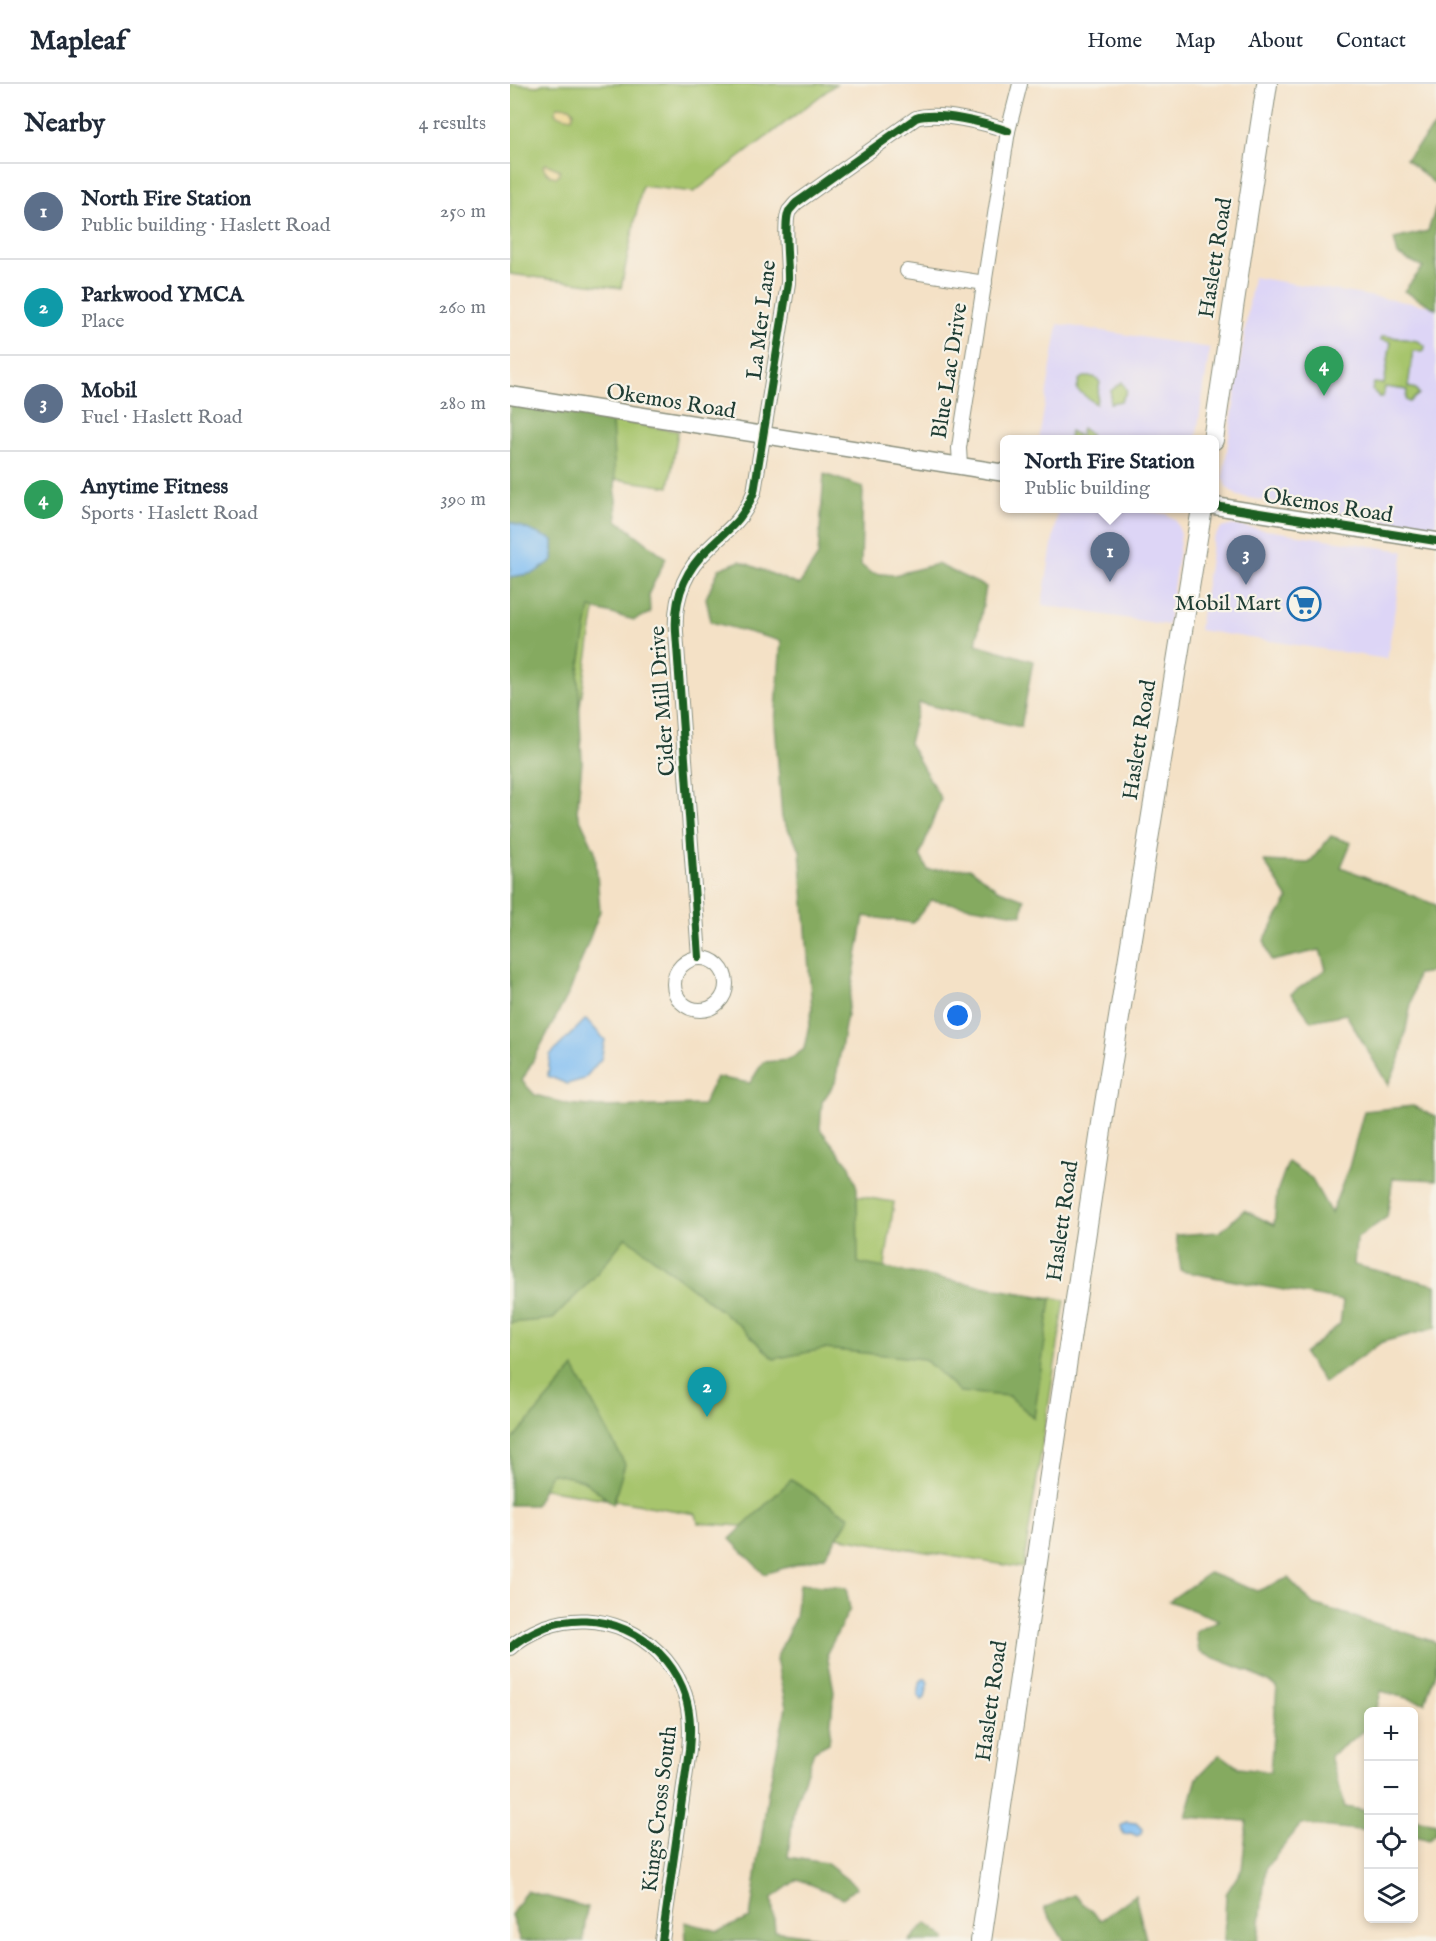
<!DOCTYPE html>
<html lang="en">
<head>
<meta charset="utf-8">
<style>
	:root { --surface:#fff; --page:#f6f6f7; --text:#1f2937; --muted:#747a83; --line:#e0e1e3; --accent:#ea580c }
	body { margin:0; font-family:"IM FELL English",serif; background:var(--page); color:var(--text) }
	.controls { position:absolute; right:18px; bottom:18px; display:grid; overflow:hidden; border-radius:9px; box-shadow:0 3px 9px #0003 }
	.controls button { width:54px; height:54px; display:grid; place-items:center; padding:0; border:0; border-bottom:2px solid var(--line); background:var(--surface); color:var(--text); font:30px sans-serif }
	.you { position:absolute; left:448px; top:932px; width:21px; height:21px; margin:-15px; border:4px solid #fff; border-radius:50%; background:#1a73e8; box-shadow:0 0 0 9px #1a73e833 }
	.badge { display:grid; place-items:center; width:39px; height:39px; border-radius:50%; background:var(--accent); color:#fff; font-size:20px; font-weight:700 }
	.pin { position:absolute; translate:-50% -50px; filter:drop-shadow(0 2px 3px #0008) }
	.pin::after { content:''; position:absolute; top:32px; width:21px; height:18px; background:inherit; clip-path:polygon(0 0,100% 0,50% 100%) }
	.popup { position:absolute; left:490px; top:351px; width:219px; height:78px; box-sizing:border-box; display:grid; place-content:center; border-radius:9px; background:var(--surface); filter:drop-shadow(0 2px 4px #0005); font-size:20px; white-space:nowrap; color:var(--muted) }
	.popup b { font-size:22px; color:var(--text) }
	.popup::after { content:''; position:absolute; left:50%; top:100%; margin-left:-12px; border:12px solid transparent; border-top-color:var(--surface) }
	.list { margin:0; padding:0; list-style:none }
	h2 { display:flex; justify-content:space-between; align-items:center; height:78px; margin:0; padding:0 24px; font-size:26px }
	h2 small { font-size:20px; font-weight:400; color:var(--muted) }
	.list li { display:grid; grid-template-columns:39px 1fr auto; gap:18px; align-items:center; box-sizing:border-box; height:96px; padding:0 24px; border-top:2px solid var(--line) }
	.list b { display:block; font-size:22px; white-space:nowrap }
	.list p { margin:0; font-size:20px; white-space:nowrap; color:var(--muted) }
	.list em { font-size:20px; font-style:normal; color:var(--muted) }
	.icon { flex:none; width:33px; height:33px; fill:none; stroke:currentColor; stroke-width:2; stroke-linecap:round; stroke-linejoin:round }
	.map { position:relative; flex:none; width:926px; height:1857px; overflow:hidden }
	header { display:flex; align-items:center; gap:36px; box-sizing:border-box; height:84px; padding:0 30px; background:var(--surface); border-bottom:2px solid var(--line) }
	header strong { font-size:28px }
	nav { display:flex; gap:33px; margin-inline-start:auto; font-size:21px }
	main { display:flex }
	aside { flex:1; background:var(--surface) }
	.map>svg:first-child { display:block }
</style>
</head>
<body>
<header>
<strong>Mapleaf</strong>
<nav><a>Home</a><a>Map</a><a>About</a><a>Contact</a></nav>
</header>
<main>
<aside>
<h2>Nearby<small>4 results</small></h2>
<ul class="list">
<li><span class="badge" style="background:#5c6f8a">1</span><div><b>North Fire Station</b><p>Public building · Haslett Road</p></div><em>250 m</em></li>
<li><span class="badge" style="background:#0f9aa8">2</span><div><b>Parkwood YMCA</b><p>Place</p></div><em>260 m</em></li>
<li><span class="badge" style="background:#5c6f8a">3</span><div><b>Mobil</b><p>Fuel · Haslett Road</p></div><em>280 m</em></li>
<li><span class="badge" style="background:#2e9e5b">4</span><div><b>Anytime Fitness</b><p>Sports · Haslett Road</p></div><em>390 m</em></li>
</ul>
</aside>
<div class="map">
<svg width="926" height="1857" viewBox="0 0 926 1857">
	<rect width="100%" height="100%" fill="#f7f3e8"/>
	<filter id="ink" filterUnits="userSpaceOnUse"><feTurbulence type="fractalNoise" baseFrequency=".0167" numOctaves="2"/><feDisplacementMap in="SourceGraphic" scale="12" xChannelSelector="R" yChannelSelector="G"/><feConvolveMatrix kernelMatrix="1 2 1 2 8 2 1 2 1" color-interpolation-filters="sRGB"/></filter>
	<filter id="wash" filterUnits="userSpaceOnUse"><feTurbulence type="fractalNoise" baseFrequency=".008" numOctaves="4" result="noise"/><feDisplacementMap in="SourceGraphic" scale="24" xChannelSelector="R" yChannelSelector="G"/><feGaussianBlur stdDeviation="1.35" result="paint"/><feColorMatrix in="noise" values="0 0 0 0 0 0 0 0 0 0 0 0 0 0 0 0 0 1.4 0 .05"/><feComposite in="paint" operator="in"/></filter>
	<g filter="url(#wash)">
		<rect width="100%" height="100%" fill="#f4e1c6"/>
		<g fill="#ddd5f6">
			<path d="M 743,193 L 926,223 L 926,449 L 875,437 L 728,412 L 716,403 L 713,393 Z"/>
			<path d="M 548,240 L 700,264 L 686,355 L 529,356 Z"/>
			<path d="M 548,425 L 623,425 L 656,430 L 665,435 L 671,450 L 658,541 L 532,521 Z"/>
			<path d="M 723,441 L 894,467 L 877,575 L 689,546 L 703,455 L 711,444 Z"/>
		</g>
		<g fill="#a7c56d" stroke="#638150" stroke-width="1.5">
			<path d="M 0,0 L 28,2 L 33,0 L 326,0 L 184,108 L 132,102 L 111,204 L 0,190 Z"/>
			<path d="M 875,252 L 908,257 L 915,262 L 914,267 L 903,267 L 898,303 L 906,305 L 909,310 L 899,318 L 896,316 L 897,306 L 875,303 L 873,313 L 871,314 L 862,306 L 864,299 L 874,300 L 881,258 L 871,256 L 871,253 Z"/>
			<path d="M 573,293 L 584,293 L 590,298 L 586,320 L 567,306 L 569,296 Z"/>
			<path d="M 612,298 L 617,307 L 611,317 L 600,319 L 601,307 Z"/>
			<path d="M 0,320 L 168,347 L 159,403 L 105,395 L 3,1056 L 384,1118 L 374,1188 L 555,1216 L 513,1484 L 259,1442 L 259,1444 L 188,1439 L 186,1430 L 0,1399 Z"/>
			<path d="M 572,344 L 580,350 L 580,355 L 561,355 L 559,354 L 560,347 L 570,353 Z"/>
		</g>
		<g fill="#85aa60" stroke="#52744a" stroke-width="1.5">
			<path d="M 926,41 L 926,101 L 896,75 Z"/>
			<path d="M 926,123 L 926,225 L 894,207 L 913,183 L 888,171 L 884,155 L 918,147 Z"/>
			<path d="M 0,320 L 102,337 L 107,436 L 156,474 L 139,509 L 140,529 L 124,536 L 80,524 L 68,592 L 72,678 L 67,728 L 85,767 L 90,827 L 60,907 L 12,997 L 25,1011 L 58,1020 L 89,1023 L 193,1021 L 206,993 L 240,999 L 253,978 L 279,976 L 294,965 L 302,926 L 290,766 L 272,735 L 265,639 L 271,557 L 201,538 L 196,514 L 209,485 L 230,477 L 289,501 L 308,472 L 314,390 L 353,403 L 351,481 L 361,489 L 384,491 L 427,480 L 476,503 L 466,560 L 523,577 L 511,643 L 409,619 L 399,659 L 431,715 L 410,771 L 418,786 L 460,784 L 487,805 L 514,815 L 512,831 L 421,816 L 403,839 L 354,832 L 325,999 L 312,1018 L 310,1045 L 340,1082 L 347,1104 L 348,1179 L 541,1215 L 524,1334 L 499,1312 L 450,1308 L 414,1275 L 314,1265 L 264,1275 L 229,1241 L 116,1153 L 84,1193 L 43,1235 L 0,1239 L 0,493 L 24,489 L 43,476 L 43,457 L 0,438 Z"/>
			<path d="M 821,752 L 841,759 L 831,783 L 926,821 L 926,888 L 907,890 L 890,975 L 878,1001 L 836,930 L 801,937 L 781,910 L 816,885 L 810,866 L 761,877 L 754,856 L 778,815 L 754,777 L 799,779 Z"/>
			<path d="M 903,1022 L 926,1033 L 926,1096 L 883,1094 L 877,1133 L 846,1155 L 844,1181 L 926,1201 L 926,1244 L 872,1258 L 814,1299 L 794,1270 L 830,1240 L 833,1217 L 671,1187 L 666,1151 L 710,1148 L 734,1126 L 764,1141 L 767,1108 L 778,1078 L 801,1094 L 821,1129 L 839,1083 L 854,1027 Z"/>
			<path d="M 64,1284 L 115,1380 L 103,1420 L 73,1396 L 41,1389 L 25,1421 L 0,1421 L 0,1359 Z"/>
			<path d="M 281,1396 L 340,1433 L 315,1472 L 254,1490 L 220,1455 Z"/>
			<path d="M 699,1489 L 747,1507 L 778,1494 L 803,1520 L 926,1558 L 926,1586 L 915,1619 L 871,1607 L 866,1627 L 858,1628 L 858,1644 L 820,1672 L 835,1723 L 858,1727 L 858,1747 L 791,1740 L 756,1784 L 748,1857 L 714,1857 L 716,1810 L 732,1785 L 737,1737 L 676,1733 L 687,1694 L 710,1670 L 729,1684 L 760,1688 L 767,1603 L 738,1587 L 689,1568 L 686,1548 L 709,1536 L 659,1517 Z"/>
			<path d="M 289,1500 L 336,1504 L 340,1525 L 317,1569 L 324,1607 L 319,1659 L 304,1667 L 284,1724 L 278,1773 L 316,1779 L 347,1803 L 333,1814 L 288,1795 L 262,1814 L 265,1847 L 337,1857 L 176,1857 L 175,1838 L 208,1847 L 240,1834 L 258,1708 L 276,1623 L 266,1575 L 285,1533 Z"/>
			<path d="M 904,1735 L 926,1739 L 926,1748 L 919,1756 L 904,1752 Z"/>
			<path d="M 16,1807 L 77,1823 L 73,1857 L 10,1857 L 1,1831 Z"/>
			<path d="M 564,1811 L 591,1836 L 625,1811 L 636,1855 L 554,1857 L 534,1824 Z"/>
			<path d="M 416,1839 L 436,1854 L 435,1857 L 399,1857 Z"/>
		</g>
		<g fill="#eeda9e" stroke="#868c69" stroke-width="1.5">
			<path d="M 48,22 L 60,23 L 64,28 L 62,34 L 47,31 L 45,28 Z"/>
			<path d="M 36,80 L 50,86 L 49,91 L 46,93 C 40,92 35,88 33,82 Z"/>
		</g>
		<g fill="#7fbdf3" stroke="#4f7d94" stroke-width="1.5">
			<path d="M 0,438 L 43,456 L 43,476 L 24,489 L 0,493 Z"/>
			<path d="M 76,935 L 95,956 L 91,975 L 74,995 L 57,1000 L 38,992 L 40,971 Z"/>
			<path d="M 413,1595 L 416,1595 L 418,1599 L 415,1614 L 412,1616 L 408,1612 L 410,1598 Z"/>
			<path d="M 616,1738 L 626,1739 L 632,1745 L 631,1750 L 627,1752 L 621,1749 L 613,1750 L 611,1742 Z"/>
		</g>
	</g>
	<g filter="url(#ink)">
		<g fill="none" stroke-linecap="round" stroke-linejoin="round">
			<g stroke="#8a8f7d" stroke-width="16">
				<g id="minor">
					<path d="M 397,187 L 475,199"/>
					<path d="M 450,381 L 449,364 L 453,336 L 498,47 L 510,0"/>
					<path d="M 189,873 L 166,548 C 164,516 174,487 198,465 C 219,444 232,438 244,408 L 278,199 C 279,182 273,139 279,127 C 280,126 285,120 286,119 L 406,34 C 428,27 476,39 498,47"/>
					<circle cx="190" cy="900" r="26"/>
					<path d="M 0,1564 C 10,1554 23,1548 35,1543 C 89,1523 149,1550 172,1603 C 181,1624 181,1645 179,1666 L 152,1857"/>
				</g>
			</g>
			<g stroke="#8a8f7d" stroke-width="19">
				<g id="tertiary">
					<path d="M 0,311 L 495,389"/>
					<path d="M 705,422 L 926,457"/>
				</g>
			</g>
			<g stroke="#8a8f7d" stroke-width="22">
				<g id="secondary">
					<path d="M 703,356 L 757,0"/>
					<path d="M 471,1857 L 594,1026 L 692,424"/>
				</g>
			</g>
			<use href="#minor" stroke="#fff" stroke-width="14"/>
			<use href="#tertiary" stroke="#fff" stroke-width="16"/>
			<use href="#secondary" stroke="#fff" stroke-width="20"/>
			<g stroke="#f7f3e8" stroke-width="11">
				<g id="cycleway">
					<path d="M 705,422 L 926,457"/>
					<path d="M 189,873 L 166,548 C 164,516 174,487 198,465 C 219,444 232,438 244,408 L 278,199 C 279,182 273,139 279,127 C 280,126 285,120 286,119 L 406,34 C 428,27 476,39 498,47"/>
					<path d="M 0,1564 C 10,1554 23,1548 35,1543 C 89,1523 149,1550 172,1603 C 181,1624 181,1645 179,1666 L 152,1857"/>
				</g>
			</g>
			<use href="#cycleway" stroke="#1b5e20" stroke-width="8"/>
		</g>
	</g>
	<defs>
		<g id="supermarket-ring" transform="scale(1.725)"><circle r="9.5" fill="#f7f3e8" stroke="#1f6fb2" stroke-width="1.5"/><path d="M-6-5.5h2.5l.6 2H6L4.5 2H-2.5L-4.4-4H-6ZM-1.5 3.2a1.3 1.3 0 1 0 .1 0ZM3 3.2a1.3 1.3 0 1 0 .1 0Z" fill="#1f6fb2"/></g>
	</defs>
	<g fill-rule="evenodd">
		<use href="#supermarket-ring" x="794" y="520"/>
	</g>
	<g text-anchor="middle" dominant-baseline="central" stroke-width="4.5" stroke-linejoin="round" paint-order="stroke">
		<g font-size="22" fill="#1f3d34" stroke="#f7f3e8">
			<text transform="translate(706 174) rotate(-81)">Haslett Road</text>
			<text transform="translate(252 236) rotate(-83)">La Mer Lane</text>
			<text transform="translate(440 287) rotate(-81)">Blue Lac Drive</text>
			<text transform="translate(161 318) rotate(9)">Okemos Road</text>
			<text transform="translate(818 422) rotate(9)">Okemos Road</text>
			<text transform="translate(153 617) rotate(-94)">Cider Mill Drive</text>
			<text transform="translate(630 656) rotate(-81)">Haslett Road</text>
			<text transform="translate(553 1137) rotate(-82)">Haslett Road</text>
			<text transform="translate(482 1617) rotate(-82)">Haslett Road</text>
			<text transform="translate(150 1725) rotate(-83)">Kings Cross South</text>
		</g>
		<g font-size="22" fill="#1f3d34" stroke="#f7f3e8" text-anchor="end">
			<text x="771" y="520">Mobil Mart</text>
		</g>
	</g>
</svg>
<div class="controls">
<button>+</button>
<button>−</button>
<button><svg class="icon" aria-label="locate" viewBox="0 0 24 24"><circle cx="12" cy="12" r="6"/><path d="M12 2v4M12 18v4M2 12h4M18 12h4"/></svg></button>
<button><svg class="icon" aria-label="layers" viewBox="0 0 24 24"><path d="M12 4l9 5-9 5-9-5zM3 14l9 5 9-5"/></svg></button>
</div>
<div class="you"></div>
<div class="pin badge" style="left:600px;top:498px;background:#5c6f8a">1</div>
<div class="popup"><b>North Fire Station</b>Public building</div>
<div class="pin badge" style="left:197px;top:1333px;background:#0f9aa8">2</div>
<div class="pin badge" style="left:736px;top:501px;background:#5c6f8a">3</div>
<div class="pin badge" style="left:814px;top:312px;background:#2e9e5b">4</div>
</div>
</main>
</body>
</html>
